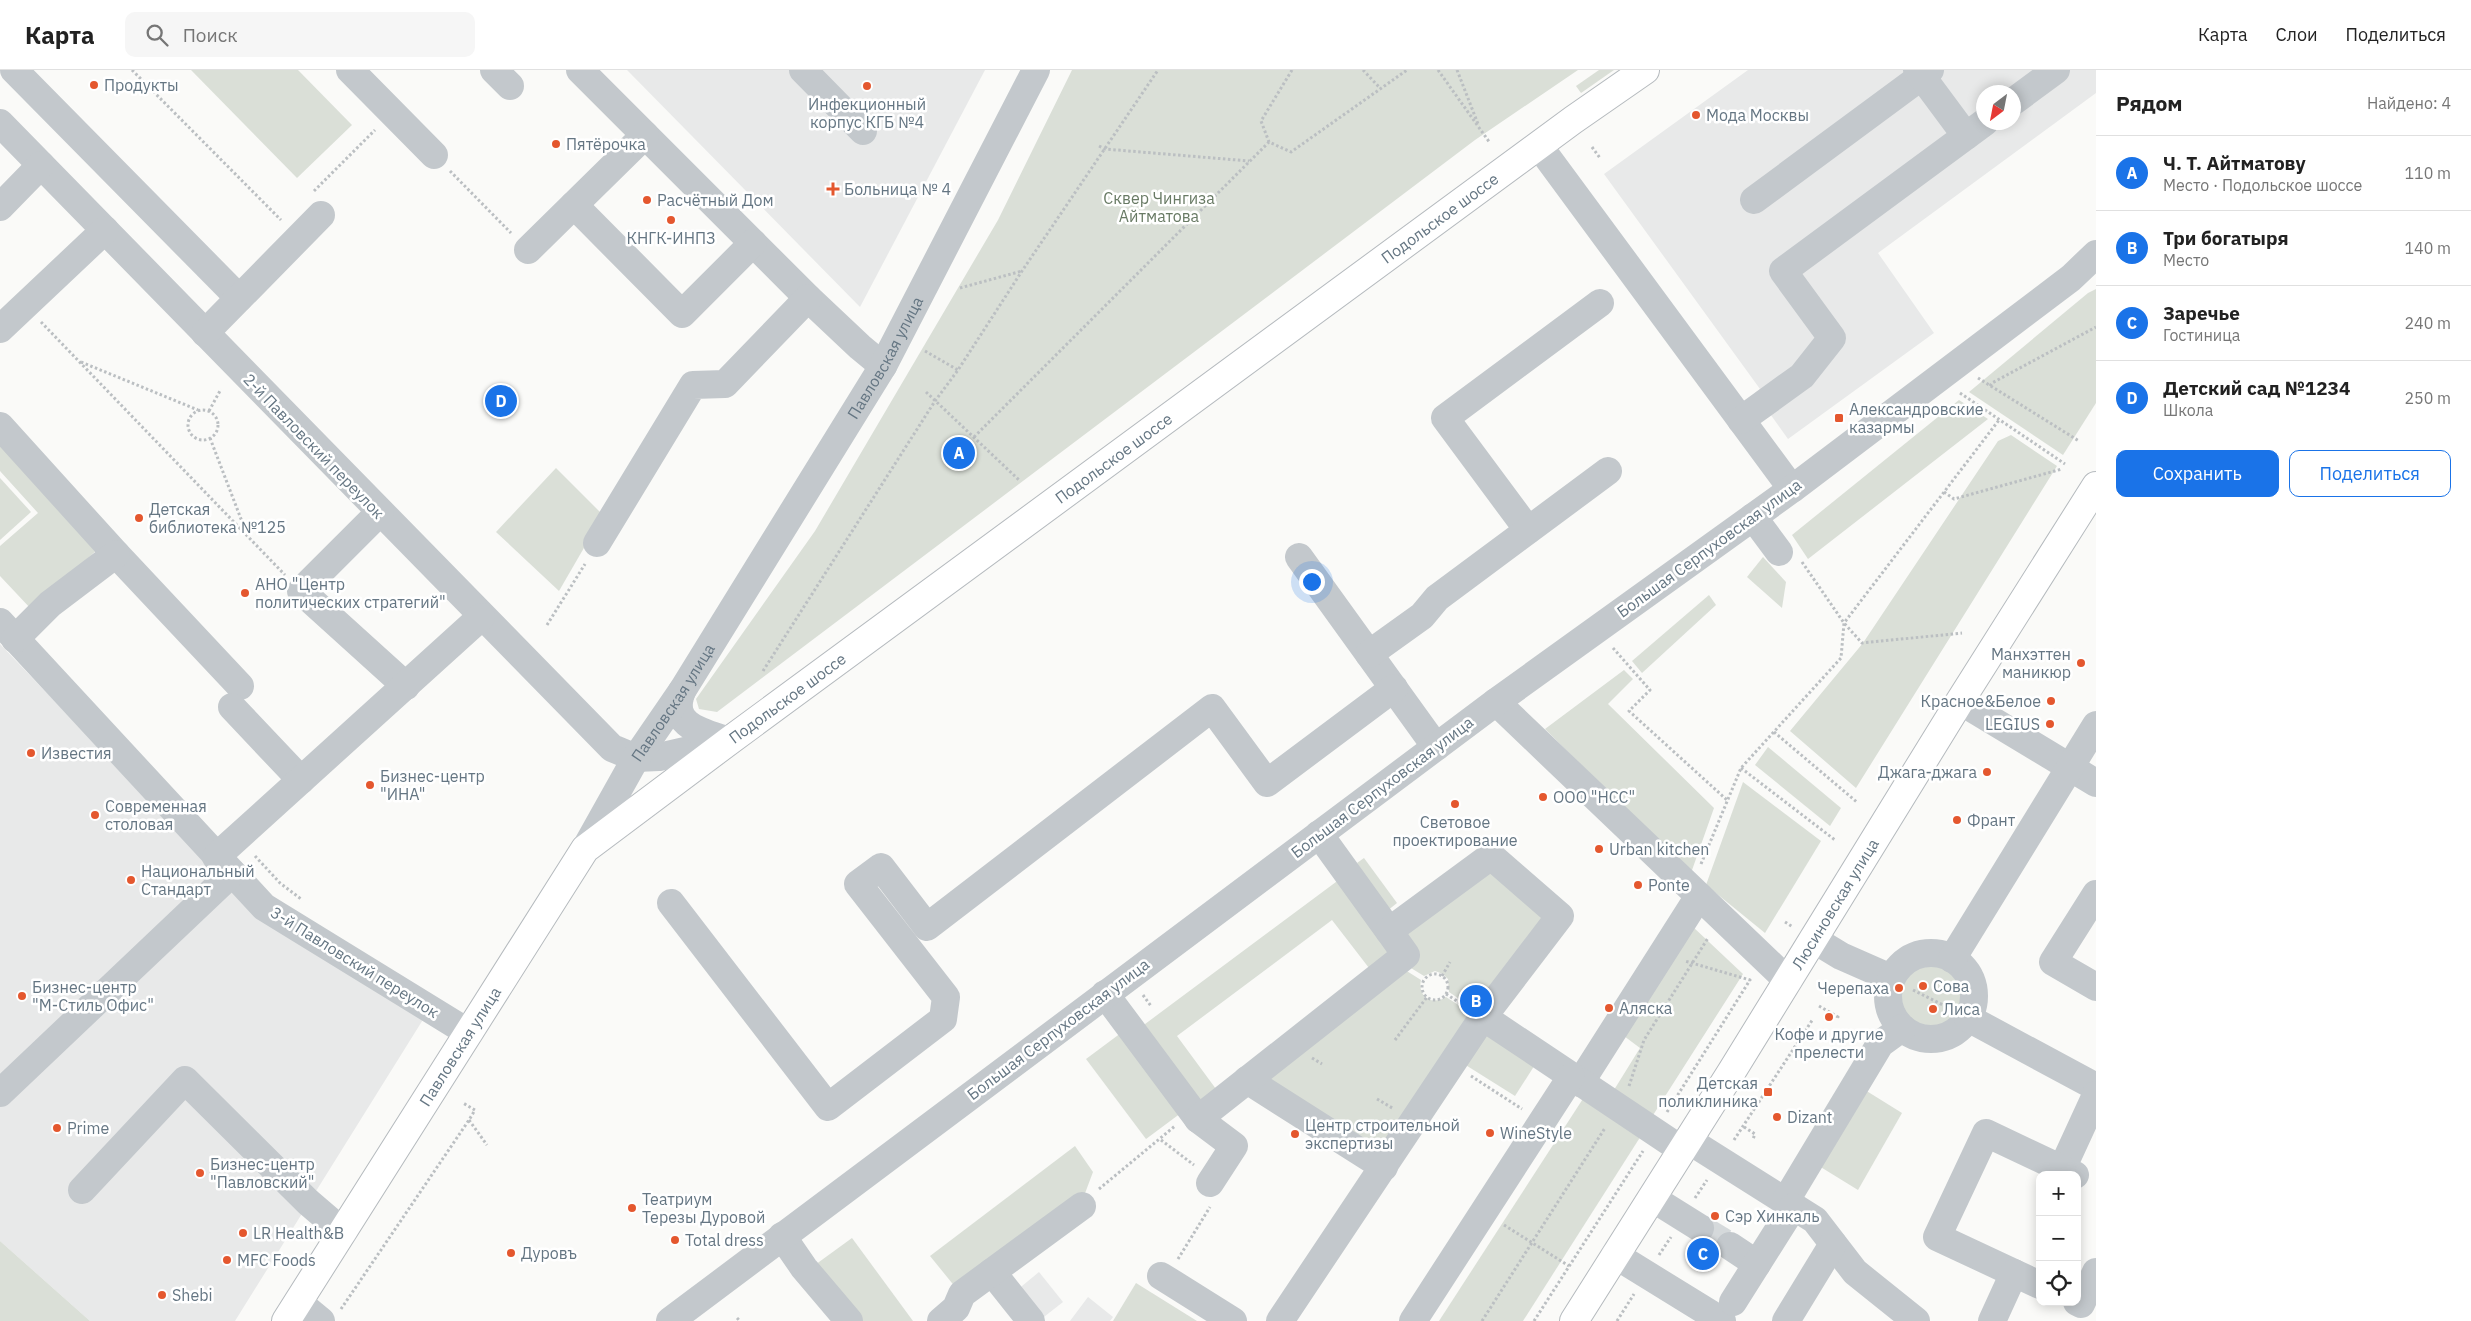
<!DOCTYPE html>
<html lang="ru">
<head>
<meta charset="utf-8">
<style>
	:root { --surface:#fff; --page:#f6f6f6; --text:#222; --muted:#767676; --line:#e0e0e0; --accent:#1a73e8 }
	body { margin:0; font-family:"IBM Plex Sans",sans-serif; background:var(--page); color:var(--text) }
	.controls { position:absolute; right:15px; bottom:15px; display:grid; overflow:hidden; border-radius:10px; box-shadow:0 2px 12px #0003 }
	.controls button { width:45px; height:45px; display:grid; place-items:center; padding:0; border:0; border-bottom:1px solid var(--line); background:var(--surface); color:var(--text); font:25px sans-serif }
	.compass { position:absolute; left:1976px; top:15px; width:45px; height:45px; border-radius:50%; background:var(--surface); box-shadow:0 2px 12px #0003; rotate:212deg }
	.you { position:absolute; left:1311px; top:511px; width:18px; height:18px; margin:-12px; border:4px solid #fff; border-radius:50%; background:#1a73e8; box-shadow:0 0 0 8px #1a73e833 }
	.badge { display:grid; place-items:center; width:32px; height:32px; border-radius:50%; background:var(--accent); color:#fff; font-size:16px; font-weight:700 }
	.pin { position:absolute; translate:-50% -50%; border:2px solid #fff; box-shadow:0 1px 5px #0006 }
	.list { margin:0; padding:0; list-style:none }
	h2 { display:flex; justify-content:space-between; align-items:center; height:65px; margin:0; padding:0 20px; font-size:21px }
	h2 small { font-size:16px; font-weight:400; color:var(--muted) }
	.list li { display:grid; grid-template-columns:32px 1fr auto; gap:15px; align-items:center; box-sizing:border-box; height:75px; padding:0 20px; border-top:1px solid var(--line) }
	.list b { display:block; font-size:19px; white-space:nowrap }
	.list p { margin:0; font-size:16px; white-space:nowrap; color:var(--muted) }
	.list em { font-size:16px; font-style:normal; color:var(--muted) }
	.actions { display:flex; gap:10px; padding:15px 20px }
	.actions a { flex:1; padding:11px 0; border:1px solid var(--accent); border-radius:10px; text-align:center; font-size:18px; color:var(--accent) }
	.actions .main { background:var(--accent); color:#fff }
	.icon { flex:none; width:28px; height:28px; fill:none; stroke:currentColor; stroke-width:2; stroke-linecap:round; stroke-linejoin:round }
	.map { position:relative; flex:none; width:2096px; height:1251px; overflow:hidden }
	header { display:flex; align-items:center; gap:30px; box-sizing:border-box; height:70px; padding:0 25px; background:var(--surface); border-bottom:1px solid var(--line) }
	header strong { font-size:24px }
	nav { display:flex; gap:28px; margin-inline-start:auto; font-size:18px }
	.search { width:350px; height:45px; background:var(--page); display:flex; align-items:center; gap:12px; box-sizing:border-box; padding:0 18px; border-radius:10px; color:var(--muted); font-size:19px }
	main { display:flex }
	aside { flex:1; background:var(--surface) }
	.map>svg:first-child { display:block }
</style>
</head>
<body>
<header>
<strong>Карта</strong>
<div class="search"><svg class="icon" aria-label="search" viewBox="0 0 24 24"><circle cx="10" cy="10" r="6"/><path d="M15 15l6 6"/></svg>Поиск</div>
<nav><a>Карта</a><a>Слои</a><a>Поделиться</a></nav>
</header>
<main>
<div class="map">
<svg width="2096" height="1251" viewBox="0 0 2096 1251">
	<rect width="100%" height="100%" fill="#fafaf8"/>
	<g fill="#e8e9e9" fill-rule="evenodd">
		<path d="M 627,0 L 985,0 L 860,237 Z"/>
		<path d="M 1748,0 L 2096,0 L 2096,23 L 1878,183 L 1934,263 L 1788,369 L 1755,323 L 1760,319 L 1604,104 ZM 1984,22 L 2014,22 L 2014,52 L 1984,52 Z"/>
		<path d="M 0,574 L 256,842 L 424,948 L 235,1251 L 90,1251 L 0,1171 Z"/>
		<path d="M 1039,1202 L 1063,1232 L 1040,1250 L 1016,1221 Z"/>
		<path d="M 1088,1227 L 1113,1247 L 1110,1251 L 1070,1251 Z"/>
	</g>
	<g fill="#dadfd7">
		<path d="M 191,0 L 298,0 L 352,55 L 297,108 Z"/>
		<path d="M 1072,0 L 1578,0 L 1475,70 L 717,642 L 699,639 L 696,629 L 815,461 L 998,150 Z"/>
		<path d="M 1599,0 L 1614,0 L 1581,23 L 1576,16 Z"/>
		<path d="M 2096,219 L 2096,333 L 2063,385 L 1969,322 L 2088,223 Z"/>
		<path d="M 1959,330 L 1988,349 L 1808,489 L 1792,465 Z"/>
		<path d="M 2011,365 L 2057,396 L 1856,718 L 1790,661 L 1863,573 L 1998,371 Z"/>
		<path d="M 0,372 L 100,477 L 32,540 L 0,506 L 0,476 L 38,443 L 0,401 Z"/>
		<path d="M 556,398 L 603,445 L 559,521 L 496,462 Z"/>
		<path d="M 0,408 L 31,442 L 0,470 Z"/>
		<path d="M 1763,487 L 1786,512 L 1782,538 L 1747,507 Z"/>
		<path d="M 1709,525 L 1716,535 L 1642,603 L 1632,591 Z"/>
		<path d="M 1624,600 L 1633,609 L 1608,634 L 1714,738 L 1691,803 L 1545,659 Z"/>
		<path d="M 1768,677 L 1841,738 L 1830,756 L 1755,695 Z"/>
		<path d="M 1743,712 L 1821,771 L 1765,863 L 1706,815 Z"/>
		<path d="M 1364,788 L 1397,833 L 1387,841 L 1357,793 Z"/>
		<path d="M 1491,791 L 1554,846 L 1477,941 L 1449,922 L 1448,909 L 1443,904 L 1435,901 L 1424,906 L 1406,895 L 1397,861 Z"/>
		<path d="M 1340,809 L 1393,880 L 1369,898 L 1332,850 L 1177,966 L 1216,1019 L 1194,1035 L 1137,960 Z"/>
		<path d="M 1692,856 L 1743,904 L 1648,1053 L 1609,1028 L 1640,978 L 1624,966 Z"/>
		<circle cx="1931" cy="927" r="39"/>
		<path d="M 1402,898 L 1421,910 C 1417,927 1433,936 1446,927 L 1474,945 L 1383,1088 L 1259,1009 Z"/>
		<path d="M 1487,958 L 1538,990 L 1515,1026 L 1464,994 Z"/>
		<path d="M 1125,960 L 1185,1040 L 1146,1069 L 1086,989 Z"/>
		<path d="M 1865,1020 L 1902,1043 L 1858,1120 L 1819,1096 Z"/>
		<path d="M 1588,1021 L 1646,1058 L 1523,1251 L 1439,1251 Z"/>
		<path d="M 1075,1076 L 1093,1102 L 1084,1126 L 956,1218 L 930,1186 Z"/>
		<path d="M 852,1168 L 913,1251 L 852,1251 L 808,1200 Z"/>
		<path d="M 0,1171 L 90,1251 L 0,1251 Z"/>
		<path d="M 1136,1213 L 1197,1251 L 1113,1251 Z"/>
	</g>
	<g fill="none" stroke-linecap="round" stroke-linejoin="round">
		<path stroke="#d5d9db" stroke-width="28" stroke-dasharray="28 14" stroke-linecap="butt" d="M 1700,1158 L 1730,1176"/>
		<g stroke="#b5babe" stroke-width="30">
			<g id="major">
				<path id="s2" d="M 286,1251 L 585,779 L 729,671 L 1573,50 L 1645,0"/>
				<path id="s3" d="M 1574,1251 L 1732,1001 L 1960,631 L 2096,416"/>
			</g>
		</g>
		<g stroke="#bbbfc2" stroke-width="3" stroke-dasharray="2.5 2.5" stroke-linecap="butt">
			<path d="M 132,0 L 281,150"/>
			<path d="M 1292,0 L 1261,51 L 1269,72 L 1291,82 L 1407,0"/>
			<path d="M 1363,0 L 1380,18"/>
			<path d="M 1438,0 L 1490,73"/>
			<path d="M 1457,0 L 1478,54"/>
			<path d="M 1099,76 L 1105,79 L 1249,91"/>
			<path d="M 1592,77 L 1600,88"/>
			<path d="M 450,101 L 511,163"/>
			<path d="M 314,121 L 375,60"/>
			<path d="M 960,218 L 1022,201"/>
			<path d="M 41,252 L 285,505"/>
			<path d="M 925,281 L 958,300"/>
			<path d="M 81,292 L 198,340"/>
			<path d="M 1978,308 L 2079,371"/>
			<path d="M 1990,316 L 1992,313 L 2096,257"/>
			<path d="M 926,322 L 1019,410"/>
			<path d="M 1960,323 L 2065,394"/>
			<circle cx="203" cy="355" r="15"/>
			<path d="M 209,341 L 221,319"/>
			<path d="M 974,367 L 1269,72"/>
			<path d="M 210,368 L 246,462"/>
			<path d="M 1944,422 L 1954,429 L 2062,399"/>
			<path d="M 1802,492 L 1844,553 L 1862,573 L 1962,563"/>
			<path d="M 547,555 L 585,494"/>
			<path d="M 1613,578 L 1650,620 L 1629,641 L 1727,730"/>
			<path d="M 763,601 L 935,331 L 958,300 L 1022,201 L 1158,0"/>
			<path d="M 1774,662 L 1858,733"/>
			<path d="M 1741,698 L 1835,770"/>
			<path d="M 255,786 L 280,813 L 301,829"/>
			<path d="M 1701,794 L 1741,698 L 1841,588 L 1844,553 L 1999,350"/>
			<path d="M 1785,852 L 1793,857"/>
			<circle cx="1435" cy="917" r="13"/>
			<path d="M 1442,906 L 1450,892"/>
			<path d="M 1913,920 L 1947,937"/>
			<path d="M 1446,924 L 1463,935"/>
			<path d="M 1143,925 L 1151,936"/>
			<path d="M 1819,936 L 1838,947 L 1837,948"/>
			<path d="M 1395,970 L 1427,927"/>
			<path d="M 1312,988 L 1322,994"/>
			<path d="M 1471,1006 L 1522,1039"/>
			<path d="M 1629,1016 L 1644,970 L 1708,868"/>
			<path d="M 1377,1029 L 1394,1039"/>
			<path d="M 1667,1042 L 1750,910 L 1685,891"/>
			<path d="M 469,1050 L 487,1075"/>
			<path d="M 1744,1057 L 1755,1064 L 1753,1069"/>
			<path d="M 1161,1070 L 1194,1095"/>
			<path d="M 1734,1070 L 1813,949"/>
			<path d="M 1099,1119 L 1175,1056"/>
			<path d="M 1695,1128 L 1707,1110"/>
			<path d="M 1504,1155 L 1569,1196"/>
			<path d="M 1659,1185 L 1671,1167"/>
			<path d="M 1178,1189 L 1210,1137"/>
			<path d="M 341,1239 L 469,1050 L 475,1040 L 463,1033"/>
			<path d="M 737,1248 L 740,1251"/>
			<path d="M 1482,1251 L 1605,1058"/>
			<path d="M 1534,1251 L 1643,1081"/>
			<path d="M 1617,1251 L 1634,1224"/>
		</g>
		<g stroke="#c3c8cc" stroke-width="28">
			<path d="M 14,0 L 239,228"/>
			<path d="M 350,0 L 434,85"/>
			<path d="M 494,0 L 510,16"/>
			<path d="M 580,0 L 808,228 L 860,277 L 883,296"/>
			<path d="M 803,0 L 863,61"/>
			<path d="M 2014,31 L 2056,0"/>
			<path d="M 0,53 L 612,678 L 636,688 L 659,687 L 729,671"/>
			<path d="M 1966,66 L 1985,52"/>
			<path d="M 1539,76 L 1792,419"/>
			<path d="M 1754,130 L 1930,0"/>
			<path d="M 574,135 L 682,244 L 753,173"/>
			<path d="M 0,137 L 41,95"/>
			<path d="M 528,180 L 645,65"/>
			<path d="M 0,259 L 105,160"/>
			<path d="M 205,263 L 321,145"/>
			<path d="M 1741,350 L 1802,306 L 1832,268 L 1783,201 L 1966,66 L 1917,0"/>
			<path d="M 0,356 L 116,484 L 240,616"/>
			<path d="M 380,442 L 301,521 L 406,616"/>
			<path d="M 1753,447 L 1779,482"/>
			<path d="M 1528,460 L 1445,348 L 1600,233"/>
			<path d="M 597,473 L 693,315 L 725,314 L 808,228"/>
			<path d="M 1299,487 L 1436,677"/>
			<path d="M 0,552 L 264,837 L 469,963"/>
			<path d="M 15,569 L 50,534 L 116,484"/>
			<path d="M 1369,584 L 1422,546 L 1437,528 L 1608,401"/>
			<path d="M 682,621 C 668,656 703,662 729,671"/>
			<path d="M 1960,631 L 2096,713"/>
			<path d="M 1496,632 L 1788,911"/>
			<path d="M 232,637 L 301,710"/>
			<path d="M 1319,764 L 1389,861"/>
			<path id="s1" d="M 585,779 L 636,688 L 682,621 L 883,296 L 1036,0"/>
			<path d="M 216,787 L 481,547"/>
			<path d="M 2096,824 L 2053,892 L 2096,917"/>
			<path d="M 671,833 L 828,1037 L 943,949 L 946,927 L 858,814 L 881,797 L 927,857 L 1212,638 L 1267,713 L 1394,618"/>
			<path d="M 1813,869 L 1841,886 L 1891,908"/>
			<circle cx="1931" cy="926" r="43"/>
			<path d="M 1952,889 L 2096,655"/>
			<path d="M 1105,924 L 1198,1049 L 1234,1076 L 1210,1113"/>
			<path d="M 1968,948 L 2096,1017"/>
			<path d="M 1247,1010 L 1384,1097"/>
			<path d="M 1580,1013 L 1699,826"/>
			<path d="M 0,1023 L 232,803"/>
			<path d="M 1198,1049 L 1406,885 L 1389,861 L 1491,786 L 1560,846 L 1483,947"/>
			<path d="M 1688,1070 L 1815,1150 L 1855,1202 L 1916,1251"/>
			<path d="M 2075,1105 L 2062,1099 L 2096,1025"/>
			<path d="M 82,1120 L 185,1010 L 308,1132 L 343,1162"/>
			<path d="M 1652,1128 L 1700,1158"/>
			<path d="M 1785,1132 L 1880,974 L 1902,958"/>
			<path d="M 782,1166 L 804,1198 L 849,1251"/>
			<path d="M 1730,1176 L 1757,1194"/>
			<path d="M 1615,1185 L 1722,1251"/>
			<path d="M 992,1202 L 1031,1251"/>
			<path d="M 2014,1203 L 1937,1167 L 1986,1063 L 2062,1099"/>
			<path d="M 1161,1206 L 1233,1251"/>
			<path d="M 298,1232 L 321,1251"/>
			<path d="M 1733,1232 L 1793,1137"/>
			<path d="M 2077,1232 L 2081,1234 L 2096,1202"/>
			<path d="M 670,1251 L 1496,632 L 1792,419 L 2071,208 L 2096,184"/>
			<path d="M 941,1251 L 956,1238 L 962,1224 L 1082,1136"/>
			<path d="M 1280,1251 L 1483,947 L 1682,1080"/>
			<path d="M 1413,1251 L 1571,1007"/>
			<path d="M 1786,1251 L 1833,1174"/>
			<path d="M 1992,1251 L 2014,1203 L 2040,1215"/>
		</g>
		<use href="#major" stroke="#fff" stroke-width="28"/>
	</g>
	<g fill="#e4572e" stroke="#fff" stroke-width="2">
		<circle cx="94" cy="15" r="5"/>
		<circle cx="867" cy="16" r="5"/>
		<circle cx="1696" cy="45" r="5"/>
		<circle cx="556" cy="74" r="5"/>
		<path d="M830.5 111.5h5v5h5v5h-5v5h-5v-5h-5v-5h5z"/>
		<circle cx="647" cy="130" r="5"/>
		<circle cx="671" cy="150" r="5"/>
		<rect x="1834" y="343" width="10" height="10" rx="2.5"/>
		<circle cx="139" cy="448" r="5"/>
		<circle cx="245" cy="523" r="5"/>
		<circle cx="2081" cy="593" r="5"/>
		<circle cx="2051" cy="631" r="5"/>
		<circle cx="2050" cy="654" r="5"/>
		<circle cx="31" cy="683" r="5"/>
		<circle cx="1987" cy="702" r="5"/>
		<circle cx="370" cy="715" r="5"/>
		<circle cx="1543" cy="727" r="5"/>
		<circle cx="1455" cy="734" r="5"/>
		<circle cx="95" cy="745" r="5"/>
		<circle cx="1957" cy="750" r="5"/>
		<circle cx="1599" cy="779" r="5"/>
		<circle cx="131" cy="810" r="5"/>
		<circle cx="1638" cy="815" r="5"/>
		<circle cx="1923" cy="916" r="5"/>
		<circle cx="1899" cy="918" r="5"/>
		<circle cx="22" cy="926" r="5"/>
		<circle cx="1609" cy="938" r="5"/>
		<circle cx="1933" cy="939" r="5"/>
		<circle cx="1829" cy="947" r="5"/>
		<rect x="1763" y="1017" width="10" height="10" rx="2.5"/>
		<circle cx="1777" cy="1047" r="5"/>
		<circle cx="57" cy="1058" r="5"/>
		<circle cx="1490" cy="1063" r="5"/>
		<circle cx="1295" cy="1064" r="5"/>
		<circle cx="200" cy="1103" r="5"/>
		<circle cx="632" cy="1138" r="5"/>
		<circle cx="1715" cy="1146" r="5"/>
		<circle cx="243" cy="1163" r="5"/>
		<circle cx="675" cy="1170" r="5"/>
		<circle cx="511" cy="1183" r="5"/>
		<circle cx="227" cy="1190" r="5"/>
		<circle cx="162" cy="1225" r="5"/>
	</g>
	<g text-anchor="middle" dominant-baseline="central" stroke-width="5" stroke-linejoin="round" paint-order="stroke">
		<g font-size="16" fill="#657683" stroke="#fff" text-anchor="start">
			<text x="104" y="15">Продукты</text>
			<text x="867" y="34" text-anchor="middle">Инфекционный<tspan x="867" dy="18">корпус КГБ №4</tspan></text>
			<text x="1706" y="45">Мода Москвы</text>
			<text x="566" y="74">Пятёрочка</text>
			<text x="844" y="119">Больница № 4</text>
			<text x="657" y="130">Расчётный Дом</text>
			<text x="671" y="168" text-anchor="middle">КНГК-ИНПЗ</text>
			<text x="1849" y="339">Александровские<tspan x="1849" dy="18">казармы</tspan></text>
			<text x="149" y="439">Детская<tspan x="149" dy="18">библиотека №125</tspan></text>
			<text x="255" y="514">АНО "Центр<tspan x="255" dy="18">политических стратегий"</tspan></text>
			<text x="2071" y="584" text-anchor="end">Манхэттен<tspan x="2071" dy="18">маникюр</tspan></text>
			<text x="2041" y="631" text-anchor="end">Красное&amp;Белое</text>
			<text x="2040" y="654" text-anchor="end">LEGIUS</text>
			<text x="41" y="683">Известия</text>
			<text x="1977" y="702" text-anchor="end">Джага-джага</text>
			<text x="380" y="706">Бизнес-центр<tspan x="380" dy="18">"ИНА"</tspan></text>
			<text x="1553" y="727">ООО "НСС"</text>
			<text x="105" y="736">Современная<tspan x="105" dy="18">столовая</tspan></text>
			<text x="1967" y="750">Франт</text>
			<text x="1455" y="752" text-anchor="middle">Световое<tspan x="1455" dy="18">проектирование</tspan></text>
			<text x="1609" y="779">Urban kitchen</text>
			<text x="141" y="801">Национальный<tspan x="141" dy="18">Стандарт</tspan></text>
			<text x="1648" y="815">Ponte</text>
			<text x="1933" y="916">Сова</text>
			<text x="32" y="917">Бизнес-центр<tspan x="32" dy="18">"М-Стиль Офис"</tspan></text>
			<text x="1889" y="918" text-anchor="end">Черепаха</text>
			<text x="1619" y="938">Аляска</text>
			<text x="1943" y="939">Лиса</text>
			<text x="1829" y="964" text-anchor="middle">Кофе и другие<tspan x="1829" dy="18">прелести</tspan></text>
			<text x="1758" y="1013" text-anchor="end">Детская<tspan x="1758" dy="18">поликлиника</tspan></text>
			<text x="1787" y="1047">Dizant</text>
			<text x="1305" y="1055">Центр строительной<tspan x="1305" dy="18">экспертизы</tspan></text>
			<text x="67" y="1058">Prime</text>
			<text x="1500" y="1063">WineStyle</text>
			<text x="210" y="1094">Бизнес-центр<tspan x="210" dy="18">"Павловский"</tspan></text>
			<text x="642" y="1129">Театриум<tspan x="642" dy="18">Терезы Дуровой</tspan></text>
			<text x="1725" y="1146">Сэр Хинкаль</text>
			<text x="253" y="1163">LR Health&amp;B</text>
			<text x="685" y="1170">Total dress</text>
			<text x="521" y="1183">Дуровъ</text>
			<text x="237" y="1190">MFC Foods</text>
			<text x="172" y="1225">Shebi</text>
		</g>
		<g font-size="16" fill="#687a64" stroke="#fff">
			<text x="1159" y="128">Сквер Чингиза<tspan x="1159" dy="18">Айтматова</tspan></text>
		</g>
		<g font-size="16" fill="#657683" stroke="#fff">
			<text stroke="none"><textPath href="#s2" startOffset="1621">Подольское шоссе</textPath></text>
			<text stroke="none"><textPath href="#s1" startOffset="576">Павловская улица</textPath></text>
			<text transform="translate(314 376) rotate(46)">2-й Павловский переулок</text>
			<text stroke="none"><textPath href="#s2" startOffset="1216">Подольское шоссе</textPath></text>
			<text transform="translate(1709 478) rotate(-36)">Большая Серпуховская улица</text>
			<text stroke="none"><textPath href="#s2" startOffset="811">Подольское шоссе</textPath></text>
			<text stroke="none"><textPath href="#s1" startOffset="171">Павловская улица</textPath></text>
			<text transform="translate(1382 717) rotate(-37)">Большая Серпуховская улица</text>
			<text stroke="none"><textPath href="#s3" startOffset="492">Люсиновская улица</textPath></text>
			<text transform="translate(355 892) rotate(32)">3-й Павловский переулок</text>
			<text transform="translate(1058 959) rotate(-37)">Большая Серпуховская улица</text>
			<text stroke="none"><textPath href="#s2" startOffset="325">Павловская улица</textPath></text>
		</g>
	</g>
</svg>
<div class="controls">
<button>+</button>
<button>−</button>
<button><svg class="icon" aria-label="locate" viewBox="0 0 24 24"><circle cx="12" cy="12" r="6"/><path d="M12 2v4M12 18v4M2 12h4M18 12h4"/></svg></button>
</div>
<svg class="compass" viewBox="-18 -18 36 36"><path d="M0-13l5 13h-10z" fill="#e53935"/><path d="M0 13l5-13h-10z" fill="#767676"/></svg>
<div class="you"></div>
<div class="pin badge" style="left:959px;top:383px">A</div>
<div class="pin badge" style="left:1476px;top:931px">B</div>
<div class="pin badge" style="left:1703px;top:1184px">C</div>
<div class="pin badge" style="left:501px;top:331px">D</div>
</div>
<aside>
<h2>Рядом<small>Найдено: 4</small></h2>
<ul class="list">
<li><span class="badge">A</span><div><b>Ч. Т. Айтматову</b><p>Место · Подольское шоссе</p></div><em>110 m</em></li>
<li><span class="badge">B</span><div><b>Три богатыря</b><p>Место</p></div><em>140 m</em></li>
<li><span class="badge">C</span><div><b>Заречье</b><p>Гостиница</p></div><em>240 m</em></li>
<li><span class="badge">D</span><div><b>Детский сад №1234</b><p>Школа</p></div><em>250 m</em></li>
</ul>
<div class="actions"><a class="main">Сохранить</a><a>Поделиться</a></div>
</aside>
</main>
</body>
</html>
